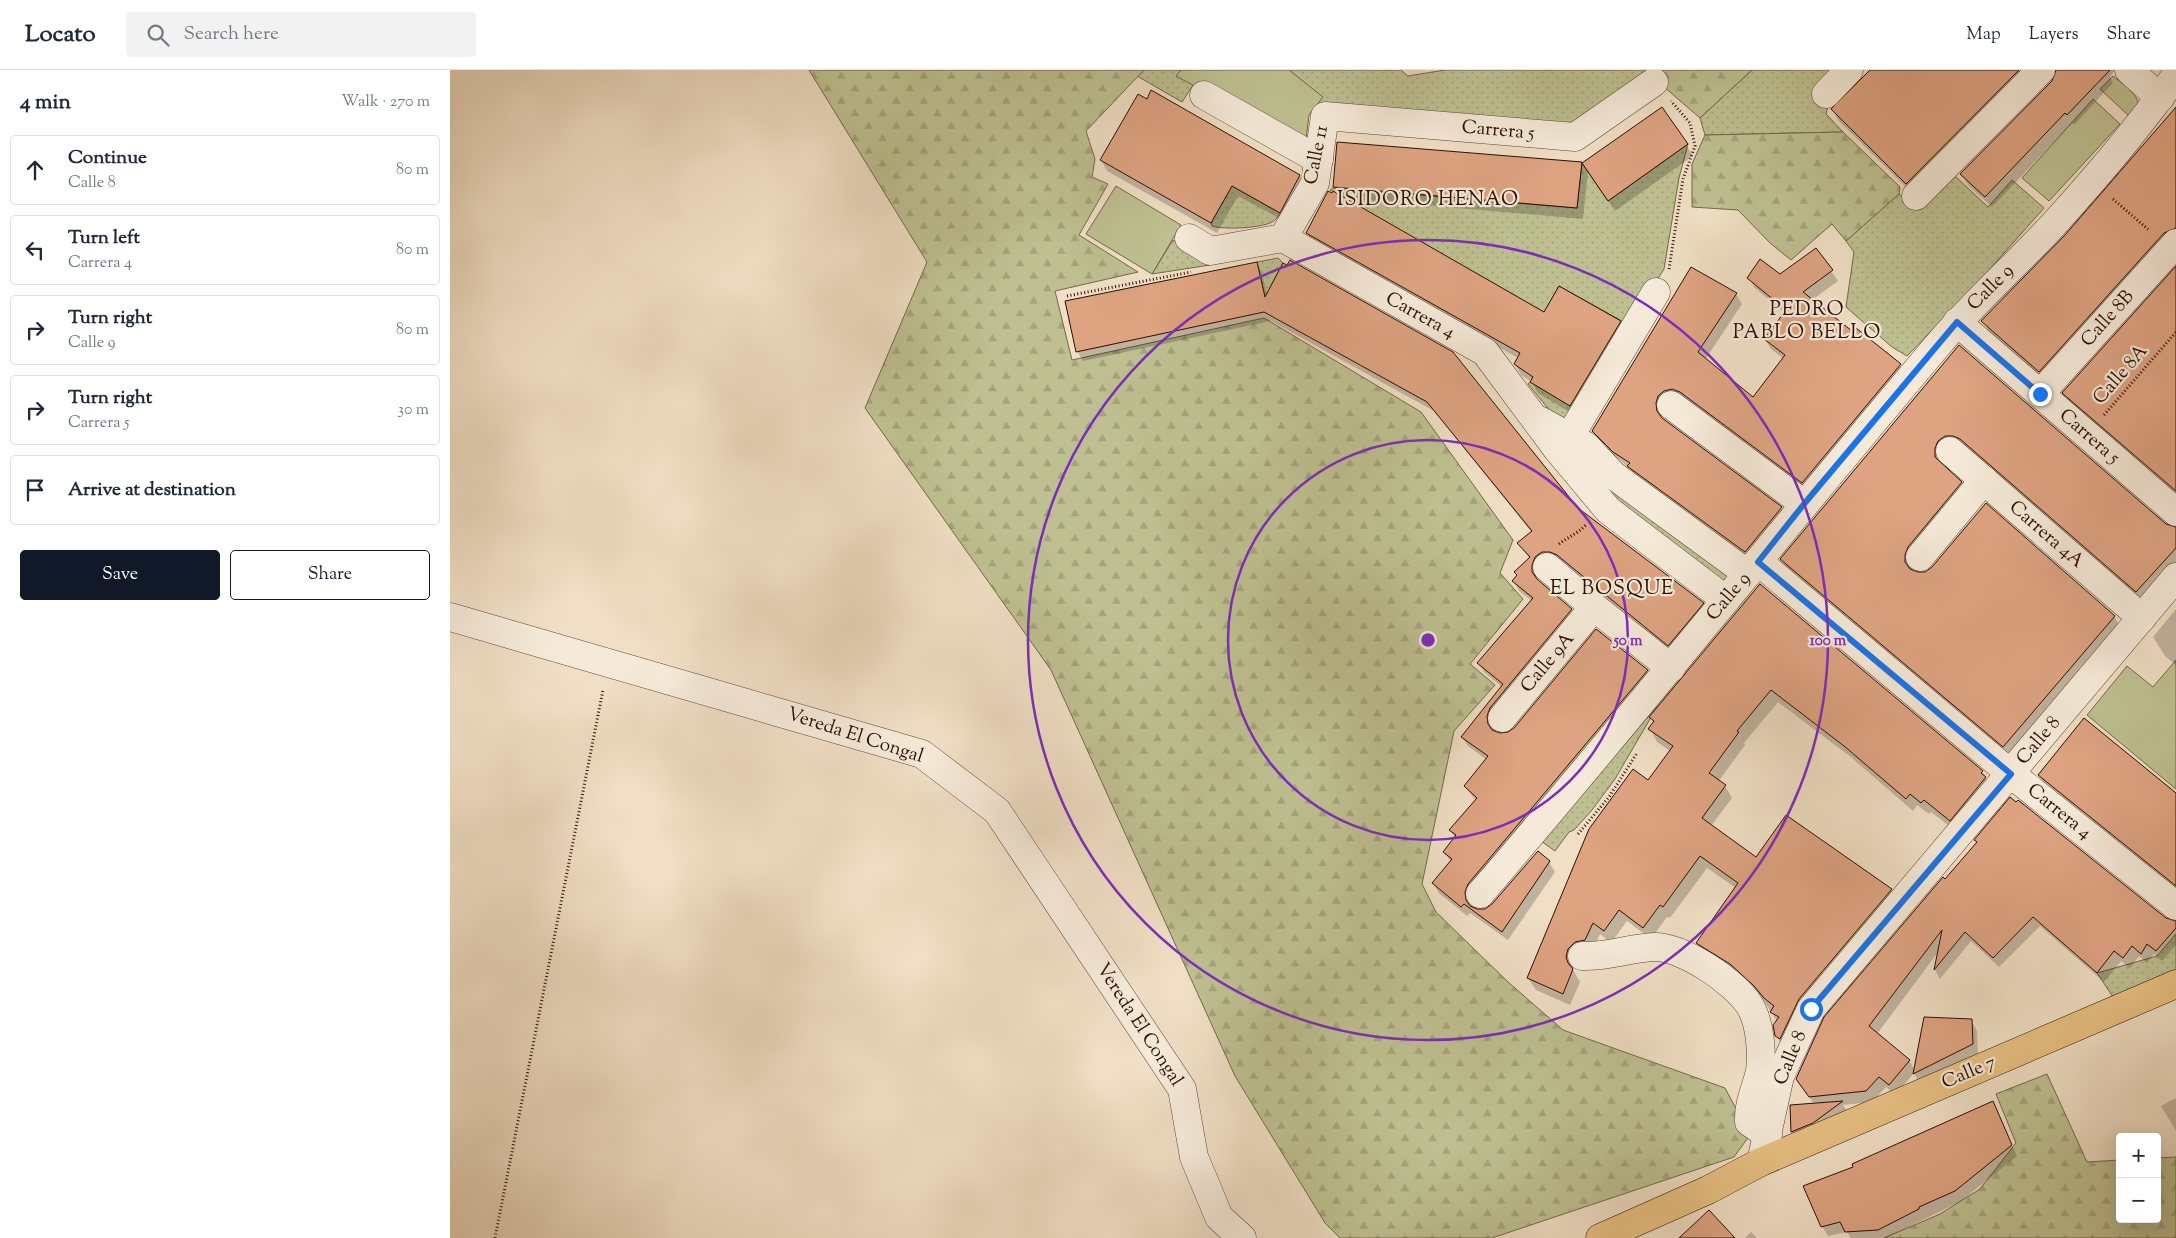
<!DOCTYPE html>
<html lang="en">
<head>
<meta charset="utf-8">
<style>
	:root { --surface:#fff; --page:#f2f2f3; --text:#1f2937; --muted:#747a83; --line:#e0e1e3; --accent:#111827 }
	body { margin:0; font-family:"Sorts Mill Goudy",serif; background:var(--page); color:var(--text) }
	.controls { position:absolute; right:15px; bottom:15px; display:grid; overflow:hidden; border-radius:5px; box-shadow:0 5px 20px #0002 }
	.controls button { width:45px; height:45px; display:grid; place-items:center; padding:0; border:0; border-bottom:1px solid var(--line); background:var(--surface); color:var(--text); font:25px sans-serif }
	.stop { position:absolute; width:15px; height:15px; margin:-11px; border:4px solid #1a73e8; border-radius:50%; background:#fff }
	.stop.end { background:#1a73e8; border-color:#fff; box-shadow:0 1px 5px #0008 }
	.list { margin:0; padding:0; list-style:none }
	h2 { display:flex; justify-content:space-between; align-items:center; height:65px; margin:0; padding:0 20px; font-size:21px }
	h2 small { font-size:16px; font-weight:400; color:var(--muted) }
	.list li { display:grid; grid-template-columns:32px 1fr auto; gap:15px; align-items:center; box-sizing:border-box; height:70px; margin:0 10px 10px; padding:0 10px; border:1px solid var(--line); border-radius:5px }
	.list b { display:block; font-size:19px; white-space:nowrap }
	.list p { margin:0; font-size:16px; white-space:nowrap; color:var(--muted) }
	.list em { font-size:16px; font-style:normal; color:var(--muted) }
	.actions { display:flex; gap:10px; padding:15px 20px }
	.actions a { flex:1; padding:11px 0; border:1px solid var(--accent); border-radius:5px; text-align:center; font-size:18px; color:var(--accent) }
	.actions .main { background:var(--accent); color:#fff }
	.icon { flex:none; width:28px; height:28px; fill:none; stroke:currentColor; stroke-width:2; stroke-linecap:round; stroke-linejoin:round }
	.map { position:relative; flex:none; width:1726px; height:1168px; overflow:hidden }
	header { display:flex; align-items:center; gap:30px; box-sizing:border-box; height:70px; padding:0 25px; background:var(--surface); border-bottom:1px solid var(--line) }
	header strong { font-size:24px }
	nav { display:flex; gap:28px; margin-inline-start:auto; font-size:18px }
	.search { width:350px; height:45px; background:var(--page); display:flex; align-items:center; gap:12px; box-sizing:border-box; padding:0 18px; border-radius:5px; color:var(--muted); font-size:19px }
	main { display:flex }
	aside { flex:1; background:var(--surface) }
	.map>svg:first-child { display:block }
</style>
</head>
<body>
<header>
<strong>Locato</strong>
<div class="search"><svg class="icon" aria-label="search" viewBox="0 0 24 24"><circle cx="10" cy="10" r="6"/><path d="M15 15l6 6"/></svg>Search here</div>
<nav><a>Map</a><a>Layers</a><a>Share</a></nav>
</header>
<main>
<aside>
<h2>4 min<small>Walk · 270 m</small></h2>
<ul class="list">
<li><svg class="icon" aria-label="ahead" viewBox="0 0 24 24"><path d="M12 20V5M6 11l6-6 6 6"/></svg><div><b>Continue</b><p>Calle 8</p></div><em>80 m</em></li>
<li><svg class="icon" aria-label="left" viewBox="0 0 24 24"><path d="M17 20v-9H6M10 6l-5 5 5 5"/></svg><div><b>Turn left</b><p>Carrera 4</p></div><em>80 m</em></li>
<li><svg class="icon" aria-label="right" viewBox="0 0 24 24"><path d="M7 20v-9h11M14 6l5 5-5 5"/></svg><div><b>Turn right</b><p>Calle 9</p></div><em>80 m</em></li>
<li><svg class="icon" aria-label="right" viewBox="0 0 24 24"><path d="M7 20v-9h11M14 6l5 5-5 5"/></svg><div><b>Turn right</b><p>Carrera 5</p></div><em>30 m</em></li>
<li><svg class="icon" aria-label="arrive" viewBox="0 0 24 24"><path d="M6 21V4h12l-3 4 3 4H6"/></svg><div><b>Arrive at destination</b></div></li>
</ul>
<div class="actions"><a class="main">Save</a><a>Share</a></div>
</aside>
<div class="map">
<svg width="1726" height="1168" viewBox="0 0 1726 1168">
	<defs>
		<pattern id="grass-dots" width="8" height="8" patternUnits="userSpaceOnUse" patternTransform="scale(1.25)"><rect width="8" height="8" fill="#bec091"/><path d="M2 2h.1M6 6h.1" fill="none" stroke="#a3a47b" stroke-width="1.8" stroke-linecap="round"/></pattern>
		<pattern id="forest-firs" width="22" height="20" patternUnits="userSpaceOnUse" patternTransform="scale(1.25)"><rect width="22" height="20" fill="#bec091"/><path d="M5 1l3.5 6h-7zM16 11l3.5 6h-7z" fill="#a3a47b"/></pattern>
	</defs>
	<rect width="100%" height="100%" fill="#f0dfc5"/>
	<filter id="stains"><feTurbulence type="fractalNoise" baseFrequency=".004" numOctaves="4"/><feColorMatrix values="0 0 0 0 .2 0 0 0 0 .09 0 0 0 0 .02 0 0 0 .5 -.17"/></filter>
	<radialGradient id="worn" r=".72"><stop offset=".6" stop-color="#630" stop-opacity="0"/><stop offset="1" stop-color="#630" stop-opacity=".3"/></radialGradient>
	<g fill="url(#grass-dots)" stroke="#75664a">
		<path d="M 694,0 L 731,0 L 727,6 L 743,15 L 732,32 L 687,6 Z"/>
		<path d="M 839,0 L 951,0 L 958,6 L 995,0 L 1197,0 L 1126,52 L 1107,53 L 865,36 L 872,27 Z"/>
		<path d="M 1302,0 L 1387,0 L 1376,44 L 1393,62 L 1255,65 L 1250,48 Z"/>
		<path d="M 1238,74 L 1229,108 L 1214,199 L 1179,255 L 1109,216 L 1094,243 L 880,120 L 883,118 L 907,120 L 1127,138 L 1132,93 L 1158,131 Z"/>
		<path d="M 1506,107 L 1538,137 L 1562,110 L 1594,138 L 1531,209 L 1457,286 L 1442,277 L 1396,237 L 1404,182 L 1396,171 L 1449,124 L 1468,140 L 1501,108 Z"/>
		<path d="M 782,116 L 830,143 C 828,147 826,150 822,152 C 812,158 773,160 762,156 L 761,153 Z"/>
		<path d="M 723,170 L 759,191 L 760,195 L 702,204 Z"/>
		<path d="M 828,188 L 833,193 L 815,227 L 807,192 Z"/>
		<path d="M 1080,312 L 1128,340 L 1123,349 L 1109,352 L 1078,314 Z"/>
		<path d="M 1123,378 L 1289,506 L 1272,512 L 1168,435 Z"/>
		<path d="M 1202,636 L 1207,637 L 1165,709 L 1142,740 L 1124,760 L 1119,762 L 1105,781 L 1091,771 Z"/>
		<path d="M 1726,864 L 1726,901 L 1663,927 L 1647,903 L 1707,886 Z"/>
	</g>
	<g fill="url(#forest-firs)" stroke="#75664a">
		<path d="M 359,0 L 694,0 L 636,61 L 645,89 L 642,107 L 658,114 L 629,165 L 688,202 L 605,221 L 622,290 L 814,248 L 971,342 L 1063,470 L 1050,503 L 1073,529 L 1020,594 L 1045,615 L 1004,661 L 972,814 L 986,842 L 1058,912 L 1113,960 L 1275,1018 L 1300,1065 L 1284,1087 L 1042,1168 L 890,1168 L 875,1153 L 785,1006 L 601,600 L 415,338 L 477,192 Z"/>
		<path d="M 1200,0 L 1302,0 L 1250,48 L 1213,16 Z"/>
		<path d="M 1393,62 L 1450,117 L 1449,124 L 1396,171 L 1382,154 L 1341,190 L 1320,173 L 1288,140 L 1242,137 L 1242,94 L 1255,65 Z"/>
		<path d="M 1597,1004 L 1637,1092 L 1670,1090 L 1670,1149 L 1707,1149 L 1707,1088 L 1726,1087 L 1726,1168 L 1434,1168 L 1490,1144 L 1530,1119 L 1566,1073 L 1546,1024 Z"/>
	</g>
	<g fill="#bec091" stroke="#75664a">
		<path d="M 731,0 L 839,0 L 873,27 L 859,45 L 856,69 L 783,37 L 726,6 Z"/>
		<path d="M 1663,6 C 1673,14 1686,22 1689,35 L 1679,46 L 1650,19 Z"/>
		<path d="M 1643,29 L 1670,54 L 1599,131 L 1572,108 Z"/>
		<path d="M 666,116 L 731,155 L 702,204 L 636,164 Z"/>
		<path d="M 1726,590 L 1726,719 L 1637,645 L 1677,596 L 1703,617 Z"/>
	</g>
	<g fill="#0003">
		<path d="M 1421,0 L 1585,0 L 1463,124 L 1388,50 L 1382,39 Z"/>
		<path d="M 1607,0 L 1665,0 L 1660,7 L 1663,13 L 1624,55 L 1622,53 L 1542,137 L 1518,115 L 1512,104 L 1603,11 Z"/>
		<path d="M 1212,38 L 1243,86 L 1165,141 L 1138,101 L 1133,149 L 893,128 L 1095,244 L 1170,252 L 1176,263 L 1126,346 L 1088,323 L 1082,312 L 1071,305 L 1065,294 L 1068,288 L 863,174 L 857,163 L 889,126 L 884,117 L 888,73 L 1132,94 Z"/>
		<path d="M 1726,39 L 1726,169 L 1595,312 L 1539,261 L 1533,251 L 1632,148 Z"/>
		<path d="M 651,90 L 850,106 L 856,116 L 836,152 L 788,126 L 767,163 L 657,101 Z"/>
		<path d="M 1366,180 L 1388,211 L 1362,230 L 1403,263 L 1406,259 L 1450,295 L 1456,305 L 1358,423 L 1214,336 L 1211,345 L 1211,349 L 1331,438 L 1337,448 L 1301,492 L 1185,406 L 1180,399 L 1149,372 L 1143,361 L 1286,224 L 1292,234 L 1255,290 L 1303,329 L 1334,289 L 1321,279 L 1315,269 L 1335,243 L 1305,218 L 1299,208 L 1330,206 Z"/>
		<path d="M 807,193 L 812,203 L 817,225 L 834,195 L 1127,439 L 1253,533 L 1258,543 L 1224,585 L 1114,495 L 1086,505 L 1087,510 L 1121,540 L 1127,549 L 1045,648 L 1042,661 L 1050,665 L 1058,664 L 1197,601 L 1203,610 L 1019,832 L 1020,837 L 1026,840 L 1035,840 L 1099,792 L 1105,802 L 1058,870 L 1020,843 L 1017,846 L 989,823 L 983,813 L 1001,792 L 994,782 L 1005,768 L 1001,761 L 1026,731 L 1015,716 L 1037,690 L 1018,676 L 1012,667 L 1052,617 L 1034,602 L 1029,593 L 1082,531 L 1069,521 L 1064,511 L 1068,507 L 1065,502 L 1080,489 L 1068,473 L 1082,463 L 984,341 L 821,251 L 633,291 L 627,281 Z"/>
		<path d="M 1726,198 L 1726,425 L 1620,333 L 1614,323 Z"/>
		<path d="M 1509,276 L 1726,473 L 1726,493 L 1693,532 L 1490,390 L 1490,393 L 1511,413 L 1517,423 L 1463,488 L 1460,500 L 1664,546 L 1670,557 L 1560,687 L 1337,500 L 1331,489 Z"/>
		<path d="M 1310,515 L 1532,702 L 1539,714 L 1507,762 L 1481,742 L 1479,744 L 1467,735 L 1463,741 L 1402,688 L 1328,632 L 1294,673 L 1295,675 L 1268,712 L 1275,716 L 1282,728 L 1261,756 L 1306,789 L 1441,820 L 1448,832 L 1334,978 L 1326,965 L 1327,951 L 1312,928 L 1289,907 L 1255,886 L 1248,873 L 1286,818 L 1257,798 L 1220,848 L 1217,847 L 1201,869 L 1177,851 L 1161,873 L 1150,864 L 1142,882 L 1125,891 L 1123,900 L 1130,912 L 1120,935 L 1086,920 L 1078,908 L 1198,711 L 1220,681 L 1207,672 L 1200,659 L 1204,653 L 1201,647 Z"/>
		<path d="M 1726,539 L 1726,595 L 1715,586 L 1703,567 Z"/>
		<path d="M 1589,705 L 1726,724 L 1726,822 L 1597,719 Z"/>
		<path d="M 1526,770 L 1726,852 L 1726,875 L 1712,891 L 1704,884 L 1697,893 L 1689,886 L 1680,898 L 1671,891 L 1654,912 L 1590,856 L 1549,897 L 1521,871 L 1490,909 L 1485,900 L 1488,882 L 1427,964 L 1459,990 L 1465,1001 L 1521,950 L 1527,961 L 1528,985 L 1470,1014 L 1464,1003 L 1445,1025 L 1436,1017 L 1422,1032 L 1393,1035 L 1397,1041 L 1348,1071 L 1342,1062 L 1341,1036 L 1364,1034 L 1347,1009 L 1495,811 L 1527,773 Z"/>
		<path d="M 1726,1028 L 1726,1061 L 1711,1036 Z"/>
		<path d="M 1542,1033 L 1567,1086 L 1511,1131 L 1436,1168 L 1401,1168 L 1397,1162 L 1378,1166 L 1372,1156 Z"/>
		<path d="M 1301,1162 L 1307,1168 L 1295,1168 Z"/>
	</g>
	<g fill="#dea381" stroke="#2c0d02">
		<path d="M 1420,0 L 1569,0 L 1456,114 L 1381,39 Z"/>
		<path d="M 1606,0 L 1660,0 L 1617,45 L 1615,43 L 1535,127 L 1510,104 L 1602,11 Z"/>
		<path d="M 701,20 L 850,105 L 830,143 L 782,116 L 761,153 L 650,90 L 688,24 L 697,29 Z"/>
		<path d="M 1212,37 L 1238,74 L 1158,131 L 1132,93 Z"/>
		<path d="M 1726,37 L 1726,158 L 1714,163 L 1589,302 L 1531,251 L 1615,165 Z"/>
		<path d="M 887,72 L 1132,92 L 1127,138 L 883,117 Z"/>
		<path d="M 878,121 L 882,123 L 883,121 L 1094,242 L 1109,216 L 1171,251 L 1120,336 L 1080,312 L 1083,307 L 1064,294 L 1070,283 L 856,163 Z"/>
		<path d="M 1366,178 L 1383,200 L 1353,222 L 1402,261 L 1406,258 L 1451,294 L 1352,413 L 1230,322 L 1222,319 L 1214,321 L 1208,326 L 1206,333 L 1207,341 L 1212,348 L 1332,437 L 1295,482 L 1177,396 L 1180,393 L 1163,382 L 1142,361 L 1241,197 L 1287,223 L 1248,282 L 1303,327 L 1335,285 L 1314,269 L 1336,240 L 1297,208 L 1310,189 L 1330,204 Z"/>
		<path d="M 840,190 L 1003,282 L 1128,438 L 1254,533 L 1218,576 L 1107,485 L 1100,482 L 1092,482 L 1085,487 L 1082,495 L 1082,502 L 1087,509 L 1122,539 L 1040,638 L 1037,646 L 1038,654 L 1042,660 L 1050,663 L 1058,662 L 1064,658 L 1146,559 L 1198,600 L 1018,814 L 1015,822 L 1016,830 L 1020,836 L 1027,839 L 1035,839 L 1042,834 L 1088,781 L 1100,791 L 1052,862 L 1014,834 L 1011,837 L 982,813 L 1002,789 L 993,782 L 1006,765 L 999,760 L 1027,728 L 1014,716 L 1038,686 L 1011,667 L 1053,614 L 1027,593 L 1083,528 L 1062,511 L 1067,505 L 1064,502 L 1080,487 L 1067,473 L 1082,461 L 977,332 L 814,242 L 626,282 L 615,231 L 807,192 L 815,227 L 833,193 L 837,195 Z"/>
		<path d="M 1726,196 L 1726,421 L 1612,323 Z"/>
		<path d="M 1509,275 L 1716,454 L 1726,457 L 1726,478 L 1686,522 L 1510,369 L 1503,366 L 1495,366 L 1488,371 L 1485,378 L 1485,387 L 1512,412 L 1458,477 L 1455,485 L 1455,492 L 1460,499 L 1468,502 L 1475,502 L 1482,497 L 1536,433 L 1665,546 L 1553,677 L 1330,489 Z"/>
		<path d="M 1310,514 L 1533,701 L 1531,703 L 1536,707 L 1500,751 L 1474,730 L 1471,733 L 1460,724 L 1456,729 L 1394,676 L 1321,620 L 1287,661 L 1289,662 L 1259,703 L 1276,715 L 1252,748 L 1306,787 L 1336,745 L 1442,819 L 1349,929 L 1330,969 L 1325,966 L 1323,955 L 1329,947 L 1320,942 L 1324,936 L 1314,928 L 1304,916 L 1280,894 L 1246,873 L 1288,813 L 1250,786 L 1213,837 L 1210,835 L 1193,858 L 1169,840 L 1154,861 L 1143,853 L 1135,870 L 1125,872 L 1118,879 L 1116,887 L 1118,893 L 1123,899 L 1113,924 L 1077,908 L 1139,759 L 1183,699 L 1198,710 L 1223,676 L 1198,659 L 1204,651 L 1199,647 Z"/>
		<path d="M 1634,648 L 1726,723 L 1726,816 L 1588,705 Z"/>
		<path d="M 1560,727 L 1566,732 L 1568,730 L 1716,848 L 1726,851 L 1726,858 L 1706,881 L 1697,874 L 1691,884 L 1682,876 L 1673,888 L 1664,881 L 1647,903 L 1583,847 L 1543,888 L 1515,862 L 1484,900 L 1492,860 L 1419,956 L 1460,990 L 1439,1015 L 1429,1007 L 1416,1021 L 1359,1027 L 1346,1009 L 1374,947 L 1493,807 L 1495,809 L 1527,772 L 1524,770 Z"/>
		<path d="M 1474,947 L 1522,949 L 1523,974 L 1463,1004 Z"/>
		<path d="M 1393,1031 L 1363,1053 L 1341,1062 L 1340,1035 Z"/>
		<path d="M 1543,1031 L 1562,1075 L 1505,1121 L 1469,1137 L 1469,1139 L 1428,1160 L 1395,1162 L 1390,1152 L 1371,1157 L 1353,1116 L 1403,1097 L 1402,1094 Z"/>
		<path d="M 1259,1140 L 1285,1168 L 1229,1168 Z"/>
	</g>
	<g fill="none" stroke-linecap="round" stroke-linejoin="round">
		<g stroke="#5d4233" stroke-width="29">
			<g id="minor">
				<path d="M 1679,0 L 1710,28"/>
				<path d="M 1376,24 L 1399,0"/>
				<path d="M 754,25 L 869,90"/>
				<path d="M 1466,126 L 1591,0"/>
				<path d="M 739,168 L 760,181 L 833,168 L 865,113 L 875,46 L 1125,67 L 1204,12"/>
				<path d="M 833,168 L 1035,282 L 1107,379 L 1158,440 L 1276,530"/>
				<path d="M 1507,252 L 1726,442"/>
				<path d="M 1590,324 L 1726,173"/>
				<path d="M 1221,335 L 1354,434"/>
				<path d="M 1089,350 L 1136,376 L 1163,405 L 1298,504"/>
				<path d="M 1120,366 L 1206,222"/>
				<path d="M 1500,381 L 1692,548"/>
				<path d="M 1470,487 L 1534,410"/>
				<path d="M 1309,492 L 1561,704 L 1726,836"/>
				<path d="M 1097,497 L 1144,537 L 1221,598"/>
				<path d="M 0,547 L 472,684 L 547,741 L 732,1019 L 744,1087 L 769,1147 L 792,1168"/>
				<path d="M 1052,648 L 1144,537"/>
				<path d="M 1030,824 C 1185,644 1333,458 1487,276 C 1523,233 1565,196 1603,155 C 1646,108 1689,57 1726,5"/>
				<path d="M 1132,886 C 1157,887 1180,878 1204,877 C 1232,876 1285,912 1300,936 C 1309,951 1311,975 1311,992 C 1310,1014 1298,1027 1299,1052 L 1318,1065"/>
				<path d="M 1311,1092 L 1330,1006 L 1361,939 L 1726,507"/>
			</g>
		</g>
		<g stroke="#2c0d02" stroke-width="29">
			<path id="major" d="M 1150,1168 L 1258,1120 L 1311,1092 L 1726,914"/>
		</g>
		<g stroke="#2c0d02" stroke-width="3" stroke-dasharray="1 2.5" stroke-linecap="butt">
			<path d="M 1663,129 L 1700,161"/>
			<path d="M 1219,199 L 1233,109 L 1245,76 L 1240,53 L 1221,31"/>
			<path d="M 617,226 L 741,202"/>
			<path d="M 1654,345 L 1726,262"/>
			<path d="M 1109,474 C 1118,467 1127,464 1136,455"/>
			<path d="M 1128,764 L 1159,727 L 1187,683"/>
			<path d="M 45,1168 L 153,620"/>
		</g>
		<use href="#minor" stroke="#f5ead9" stroke-width="28"/>
		<use href="#major" stroke="#e8c082" stroke-width="28"/>
	</g>
	<g fill="none" stroke-linecap="round" stroke-linejoin="round">
		<path stroke="#1a73e8" stroke-width="6" d="M 1361,939 L 1561,704 L 1308,492 L 1354,434 L 1507,252 L 1590,324"/>
	</g>
	<g fill="none" stroke="#7b2cbf" stroke-width="2.5">
		<circle cx="978" cy="570" r="200"/>
		<circle cx="978" cy="570" r="400"/>
	</g>
	<g text-anchor="middle" dominant-baseline="central" stroke-width="4.5" stroke-linejoin="round" paint-order="stroke">
		<g font-size="19" fill="#2c0d02" stroke="#f5ead9">
			<text transform="translate(1048 61) rotate(5)">Carrera 5</text>
			<text transform="translate(867 85) rotate(-79)">Calle 11</text>
			<text transform="translate(1541 218) rotate(-45)">Calle 9</text>
			<text transform="translate(970 246) rotate(29)">Carrera 4</text>
			<text transform="translate(1658 249) rotate(-48)">Calle 8B</text>
			<text transform="translate(1671 305) rotate(-49)">Calle 8A</text>
			<text transform="translate(1639 367) rotate(41)">Carrera 5</text>
			<text transform="translate(1596 465) rotate(41)">Carrera 4A</text>
			<text transform="translate(1279 527) rotate(-50)">Calle 9</text>
			<text transform="translate(1098 593) rotate(-50)">Calle 9A</text>
			<text transform="translate(405 666) rotate(18)">Vereda El Congal</text>
			<text transform="translate(1589 671) rotate(-50)">Calle 8</text>
			<text transform="translate(1609 742) rotate(39)">Carrera 4</text>
			<text transform="translate(689 955) rotate(57)">Vereda El Congal</text>
			<text transform="translate(1341 988) rotate(-68)">Calle 8</text>
			<text transform="translate(1519 1003) rotate(-23)">Calle 7</text>
		</g>
		<g font-size="20" letter-spacing="1" fill="#2c0d02" stroke="#f5ead9">
			<text x="978" y="130">ISIDORO HENAO</text>
			<text x="1357" y="240">PEDRO<tspan x="1357" dy="23">PABLO BELLO</tspan></text>
			<text x="1162" y="519">EL BOSQUE</text>
		</g>
	</g>
	<circle cx="978" cy="570" r="8" fill="#7b2cbf" stroke="#f5ead9" stroke-width="2.5"/>
	<g font-size="15" text-anchor="middle" font-weight="bold" fill="#7b2cbf" stroke="#f5ead9" stroke-width="4.5" stroke-linejoin="round" paint-order="stroke">
		<text x="1178" y="575">50 m</text>
		<text x="1378" y="575">100 m</text>
	</g>
	<rect width="100%" height="100%" filter="url(#stains)"/>
	<rect width="100%" height="100%" fill="url(#worn)"/>
</svg>
<div class="controls">
<button>+</button>
<button>−</button>
</div>
<div class="stop" style="left:1361px;top:939px"></div>
<div class="stop end" style="left:1590px;top:324px"></div>
</div>
</main>
</body>
</html>
